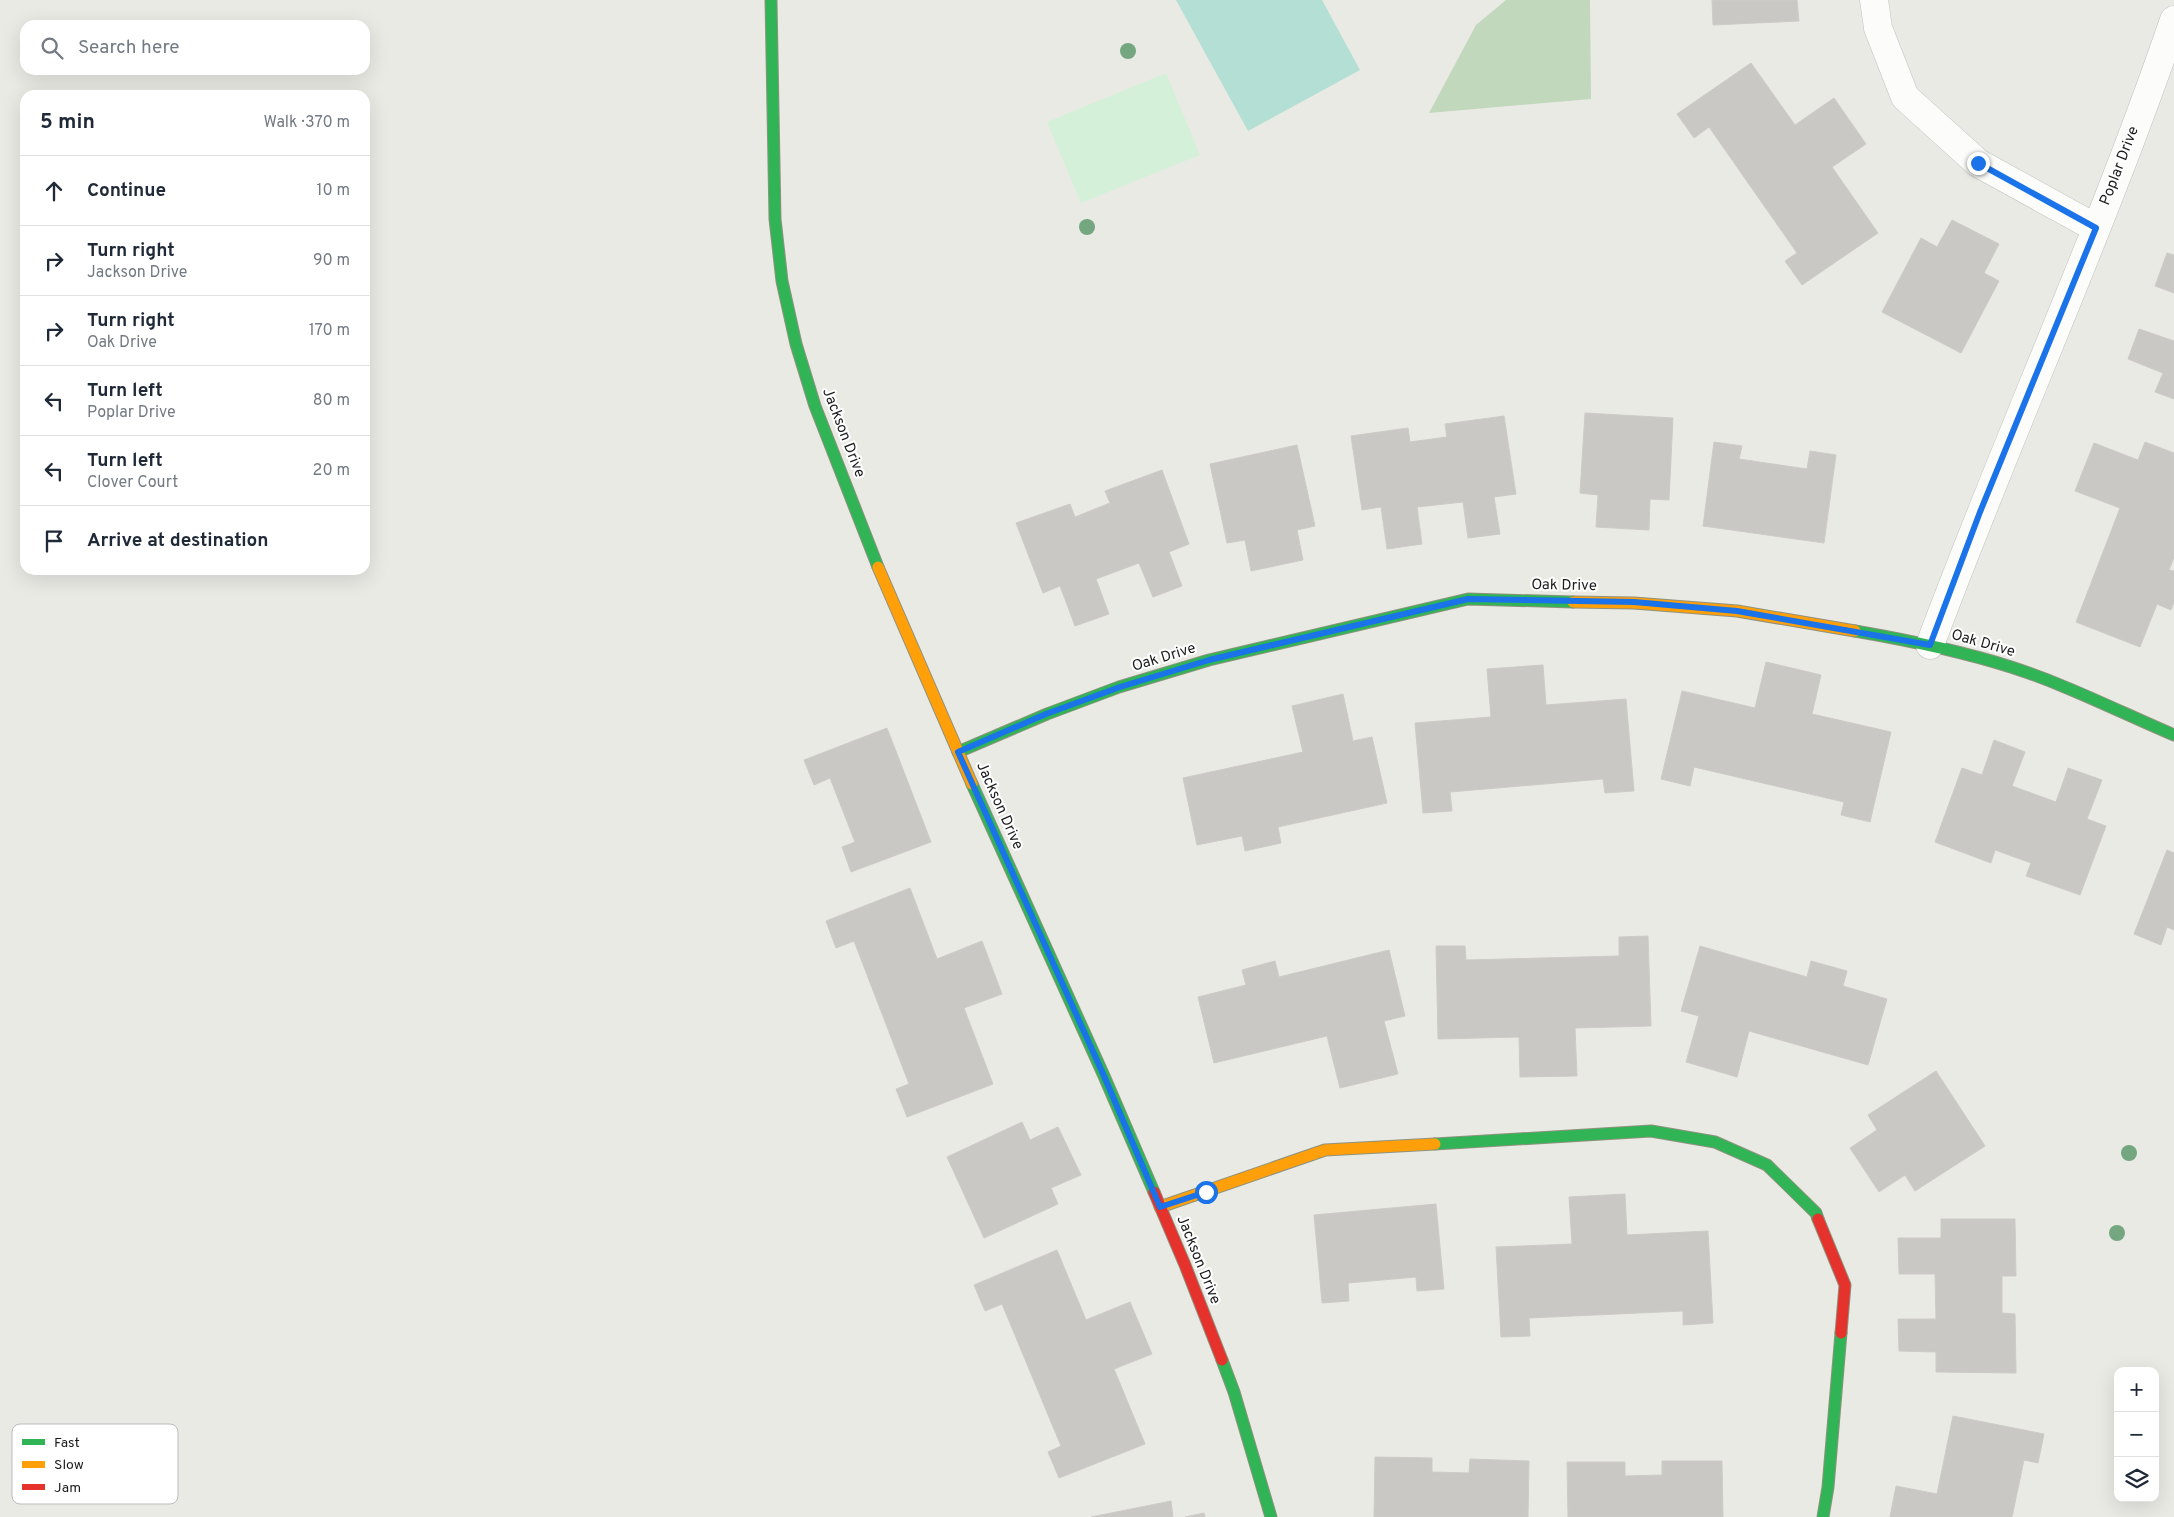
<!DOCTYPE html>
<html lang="en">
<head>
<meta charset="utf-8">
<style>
	:root { --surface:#fff; --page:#f2f2f3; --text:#1f2937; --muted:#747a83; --line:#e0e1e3 }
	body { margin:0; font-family:Overpass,sans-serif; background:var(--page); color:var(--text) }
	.controls { position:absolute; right:15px; bottom:15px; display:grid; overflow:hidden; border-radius:10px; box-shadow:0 5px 20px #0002 }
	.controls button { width:45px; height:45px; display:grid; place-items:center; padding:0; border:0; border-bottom:1px solid var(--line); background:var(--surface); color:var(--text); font:25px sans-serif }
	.stop { position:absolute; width:15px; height:15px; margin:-11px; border:4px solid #1a73e8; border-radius:50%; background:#fff }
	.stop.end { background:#1a73e8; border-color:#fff; box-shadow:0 1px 5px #0008 }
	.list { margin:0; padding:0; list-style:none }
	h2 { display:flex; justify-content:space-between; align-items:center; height:65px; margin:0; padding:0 20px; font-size:21px }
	h2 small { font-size:16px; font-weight:400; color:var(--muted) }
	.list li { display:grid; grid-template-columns:32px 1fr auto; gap:15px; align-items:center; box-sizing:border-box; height:70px; padding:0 20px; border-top:1px solid var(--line) }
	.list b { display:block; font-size:19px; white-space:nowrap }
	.list p { margin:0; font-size:16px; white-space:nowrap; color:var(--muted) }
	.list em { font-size:16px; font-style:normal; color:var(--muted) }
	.icon { flex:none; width:28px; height:28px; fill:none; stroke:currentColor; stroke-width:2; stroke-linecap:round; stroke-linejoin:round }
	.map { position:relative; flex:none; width:2174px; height:1517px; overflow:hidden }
	.search { position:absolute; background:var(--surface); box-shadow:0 5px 20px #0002; left:20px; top:20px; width:350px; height:55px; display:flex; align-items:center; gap:12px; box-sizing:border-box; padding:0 18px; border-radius:15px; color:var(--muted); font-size:19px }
	.panel { position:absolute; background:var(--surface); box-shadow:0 5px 20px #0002; left:20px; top:90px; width:350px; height:485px; border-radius:15px }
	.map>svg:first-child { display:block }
</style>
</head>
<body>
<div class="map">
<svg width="2174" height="1517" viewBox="0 0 2174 1517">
	<rect width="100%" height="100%" fill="#eaeae5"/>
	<path fill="#c1d8bc" d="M 1506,0 L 1590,0 L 1591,99 L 1429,113 L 1476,25 Z"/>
	<path fill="#d4f0d9" d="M 1166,73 L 1200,155 L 1081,203 L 1047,122 Z"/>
	<path fill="#b3dfd4" d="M 1176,0 L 1322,0 L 1360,70 L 1248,131 Z"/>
	<g fill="#c9c8c4" stroke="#cdcbc6">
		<path d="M 1712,0 L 1797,0 L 1799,21 L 1713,25 Z"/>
		<path d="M 1751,63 L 1795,125 L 1834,98 L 1866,144 L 1832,167 L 1878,233 L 1802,285 L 1785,261 L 1797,253 L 1709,127 L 1694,138 L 1677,114 Z"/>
		<path d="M 1952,220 L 1999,244 L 1984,273 L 1999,281 L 1961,353 L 1882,312 L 1921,238 L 1937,247 Z"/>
		<path d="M 2167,253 L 2174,255 L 2174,293 L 2155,286 Z"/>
		<path d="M 2139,329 L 2174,341 L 2174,399 L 2155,392 L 2163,373 L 2128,359 Z"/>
		<path d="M 1585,413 L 1673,418 L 1669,500 L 1650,499 L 1649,530 L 1596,527 L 1598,495 L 1580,493 Z"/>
		<path d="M 1504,416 L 1516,494 L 1494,497 L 1500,534 L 1468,538 L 1463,502 L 1417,507 L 1422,544 L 1387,549 L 1381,507 L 1362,510 L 1351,436 L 1408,428 L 1410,442 L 1447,437 L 1445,424 Z"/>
		<path d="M 1714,442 L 1742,446 L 1739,459 L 1807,469 L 1810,451 L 1836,455 L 1824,543 L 1703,526 Z"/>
		<path d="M 2145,442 L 2174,453 L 2174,557 L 2169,570 L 2174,571 L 2174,602 L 2171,610 L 2157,604 L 2140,647 L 2076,622 L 2120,508 L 2075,491 L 2094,443 L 2138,460 Z"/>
		<path d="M 1297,445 L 1315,526 L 1297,530 L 1303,560 L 1251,571 L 1245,540 L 1227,543 L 1210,464 Z"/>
		<path d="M 1162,470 L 1189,544 L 1169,552 L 1182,586 L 1153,597 L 1139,563 L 1096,579 L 1109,614 L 1075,626 L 1060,586 L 1043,593 L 1016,523 L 1070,504 L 1075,517 L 1110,503 L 1105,491 Z"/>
		<path d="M 1766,662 L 1821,675 L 1812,714 L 1891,732 L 1870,822 L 1841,815 L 1844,802 L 1694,767 L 1690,786 L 1661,779 L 1682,691 L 1755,708 Z"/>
		<path d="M 1543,665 L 1546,705 L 1626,699 L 1634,791 L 1605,793 L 1603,779 L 1450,792 L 1452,811 L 1423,813 L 1415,723 L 1491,717 L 1487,669 Z"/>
		<path d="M 1343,694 L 1353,741 L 1372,737 L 1387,803 L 1278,827 L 1281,843 L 1245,851 L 1242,836 L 1197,845 L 1183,778 L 1303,752 L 1292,706 Z"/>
		<path d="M 887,728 L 931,842 L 851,872 L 842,847 L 855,842 L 830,778 L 814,785 L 804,760 Z"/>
		<path d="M 1994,740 L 2025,752 L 2012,786 L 2056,802 L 2068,768 L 2102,780 L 2087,819 L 2106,826 L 2080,895 L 2026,876 L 2031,863 L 1995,850 L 1991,863 L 1935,842 L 1962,768 L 1982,775 Z"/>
		<path d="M 2167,850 L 2174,853 L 2174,930 L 2167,927 L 2161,945 L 2134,934 Z"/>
		<path d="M 910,888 L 937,959 L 982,941 L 1002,994 L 964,1008 L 993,1084 L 907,1117 L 896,1089 L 909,1084 L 854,941 L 836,948 L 826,921 Z"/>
		<path d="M 1648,936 L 1651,1026 L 1575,1028 L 1577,1076 L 1520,1077 L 1519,1037 L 1438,1039 L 1436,946 L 1465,946 L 1466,960 L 1619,956 L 1619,937 Z"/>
		<path d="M 1700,946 L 1807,977 L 1811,961 L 1847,971 L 1843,986 L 1887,999 L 1868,1065 L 1749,1031 L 1737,1077 L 1686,1062 L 1699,1016 L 1681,1011 Z"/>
		<path d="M 1389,950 L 1405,1016 L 1384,1021 L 1398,1074 L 1340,1088 L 1327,1036 L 1214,1063 L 1198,997 L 1246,985 L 1242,970 L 1275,961 L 1279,977 Z"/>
		<path d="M 1936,1071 L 1985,1146 L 1915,1191 L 1905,1175 L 1879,1192 L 1850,1148 L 1877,1130 L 1868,1115 Z"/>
		<path d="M 1022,1122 L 1030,1140 L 1058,1127 L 1081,1175 L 1051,1188 L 1058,1204 L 984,1238 L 947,1157 Z"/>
		<path d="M 1625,1194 L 1627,1235 L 1708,1231 L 1713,1323 L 1683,1325 L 1683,1311 L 1529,1318 L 1530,1336 L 1501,1337 L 1496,1247 L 1572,1244 L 1569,1197 Z"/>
		<path d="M 1436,1204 L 1444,1289 L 1417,1291 L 1416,1277 L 1348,1283 L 1349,1301 L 1322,1303 L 1314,1215 Z"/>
		<path d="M 1941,1219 L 2015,1219 L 2016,1276 L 2002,1276 L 2002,1313 L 2015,1314 L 2016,1373 L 1936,1372 L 1936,1352 L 1899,1351 L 1898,1319 L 1936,1319 L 1935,1274 L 1899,1274 L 1898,1238 L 1941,1238 Z"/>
		<path d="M 1057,1250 L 1086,1320 L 1130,1302 L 1152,1354 L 1114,1369 L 1145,1444 L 1059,1478 L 1048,1452 L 1061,1446 L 1002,1304 L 985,1311 L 974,1285 Z"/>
		<path d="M 1953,1416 L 2044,1434 L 2038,1463 L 2024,1460 L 2012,1517 L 1890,1517 L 1896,1486 L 1937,1494 Z"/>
		<path d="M 1375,1457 L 1432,1458 L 1432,1472 L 1469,1473 L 1470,1459 L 1529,1461 L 1528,1517 L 1374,1517 Z"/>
		<path d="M 1662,1461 L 1722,1461 L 1723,1517 L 1568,1517 L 1567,1462 L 1625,1462 L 1625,1476 L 1662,1475 Z"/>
		<path d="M 1171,1501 L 1173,1517 L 1091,1517 Z"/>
		<path d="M 1204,1513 L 1205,1517 L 1185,1517 Z"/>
	</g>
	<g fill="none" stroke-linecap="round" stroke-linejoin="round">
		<g stroke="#c1c1bf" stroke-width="29">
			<g id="street">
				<path d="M 1874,0 L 1878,28 L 1905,97 L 1978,163 L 2096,228"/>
				<path d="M 1930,645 C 2008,435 2102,231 2174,20"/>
			</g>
		</g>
		<g stroke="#8e937f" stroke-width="13">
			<g id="fast">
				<path d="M 771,0 L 775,219 L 782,281 L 796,344 L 815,406 L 878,567"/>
				<path d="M 1855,631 C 1907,640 1961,651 2011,667 C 2067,685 2120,712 2174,735"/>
				<path d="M 958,752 L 1047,714 L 1119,687 L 1209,660 L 1468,599 L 1573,602"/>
				<path d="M 972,784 L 1104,1076 L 1154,1192"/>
				<path d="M 1435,1144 L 1651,1131 L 1715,1142 L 1767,1165 L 1816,1213 L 1818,1219"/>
				<path d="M 1222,1360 L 1234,1392 L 1271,1517"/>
				<path d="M 1823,1517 L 1828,1487 L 1841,1333"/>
			</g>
		</g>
		<g stroke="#8e937f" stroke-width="13">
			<g id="slow">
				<path d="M 878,567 L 972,784"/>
				<path d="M 1573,602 L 1634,603 L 1737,611 L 1855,631"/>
				<path d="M 1160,1207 L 1325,1150 L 1435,1144"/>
			</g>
		</g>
		<g stroke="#8e937f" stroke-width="13">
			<g id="jam">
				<path d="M 1154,1192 L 1185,1265 L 1222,1360"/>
				<path d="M 1818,1219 L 1845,1285 L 1841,1333"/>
			</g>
		</g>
		<use href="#street" stroke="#fcfcfb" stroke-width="28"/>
		<use href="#fast" stroke="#30b455" stroke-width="11"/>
		<use href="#slow" stroke="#ff9f0a" stroke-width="11"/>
		<use href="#jam" stroke="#e5322d" stroke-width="11"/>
	</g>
	<g fill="#74a780">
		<circle cx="1128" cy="51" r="8"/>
		<circle cx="1087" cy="227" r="8"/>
		<circle cx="2129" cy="1153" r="8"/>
		<circle cx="2117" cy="1233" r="8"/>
	</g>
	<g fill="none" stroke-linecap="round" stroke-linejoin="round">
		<path stroke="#1a73e8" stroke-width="6" d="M 1206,1192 L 1160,1207 L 1104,1076 L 958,752 L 1046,714 L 1120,687 L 1209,660 L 1468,599 L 1634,602 L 1737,611 L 1930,645 L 1980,512 L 2096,228 L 1978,163"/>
	</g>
	<g text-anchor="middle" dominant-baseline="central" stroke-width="4" stroke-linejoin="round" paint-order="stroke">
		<g font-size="15" fill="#1c1c1c" stroke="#fff">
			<text transform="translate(2120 166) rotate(-69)">Poplar Drive</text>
			<text transform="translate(843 433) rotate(69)">Jackson Drive</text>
			<text transform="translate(1564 586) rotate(1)">Oak Drive</text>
			<text transform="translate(1983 644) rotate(16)">Oak Drive</text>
			<text transform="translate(1164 658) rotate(-17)">Oak Drive</text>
			<text transform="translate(999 806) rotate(66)">Jackson Drive</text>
			<text transform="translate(1198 1260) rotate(68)">Jackson Drive</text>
		</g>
	</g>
	<rect x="12" y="1424" width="166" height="80" rx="8" fill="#fff" stroke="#bbb" stroke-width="1"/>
	<rect x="22" y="1439" width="23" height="6" fill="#30b455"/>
	<rect x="22" y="1461" width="23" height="7" fill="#ff9f0a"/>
	<rect x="22" y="1484" width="23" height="6" fill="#e5322d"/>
	<g font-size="14" fill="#1c1c1c">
		<text x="54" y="1447">Fast</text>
		<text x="54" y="1469">Slow</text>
		<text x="54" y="1492">Jam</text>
	</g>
</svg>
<div class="controls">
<button>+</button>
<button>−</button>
<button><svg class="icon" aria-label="layers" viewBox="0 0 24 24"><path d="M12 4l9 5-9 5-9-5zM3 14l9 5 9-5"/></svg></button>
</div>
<div class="stop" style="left:1206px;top:1192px"></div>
<div class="stop end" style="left:1978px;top:163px"></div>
<div class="search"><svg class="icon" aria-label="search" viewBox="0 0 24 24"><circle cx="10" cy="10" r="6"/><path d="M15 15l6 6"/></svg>Search here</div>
<section class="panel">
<h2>5 min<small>Walk · 370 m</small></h2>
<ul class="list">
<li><svg class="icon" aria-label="ahead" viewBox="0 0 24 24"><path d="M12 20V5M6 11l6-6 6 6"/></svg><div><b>Continue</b></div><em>10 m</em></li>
<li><svg class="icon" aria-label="right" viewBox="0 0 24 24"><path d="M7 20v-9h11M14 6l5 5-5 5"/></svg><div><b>Turn right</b><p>Jackson Drive</p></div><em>90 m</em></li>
<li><svg class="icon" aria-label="right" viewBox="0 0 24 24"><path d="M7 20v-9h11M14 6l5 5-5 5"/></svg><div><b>Turn right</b><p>Oak Drive</p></div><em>170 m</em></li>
<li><svg class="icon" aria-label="left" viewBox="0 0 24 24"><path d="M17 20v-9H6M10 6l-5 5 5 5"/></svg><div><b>Turn left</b><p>Poplar Drive</p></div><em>80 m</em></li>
<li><svg class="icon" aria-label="left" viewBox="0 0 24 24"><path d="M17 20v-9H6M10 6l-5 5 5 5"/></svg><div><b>Turn left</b><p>Clover Court</p></div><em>20 m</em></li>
<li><svg class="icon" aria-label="arrive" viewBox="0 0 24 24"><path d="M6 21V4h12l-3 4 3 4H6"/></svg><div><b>Arrive at destination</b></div></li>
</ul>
</section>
</div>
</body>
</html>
